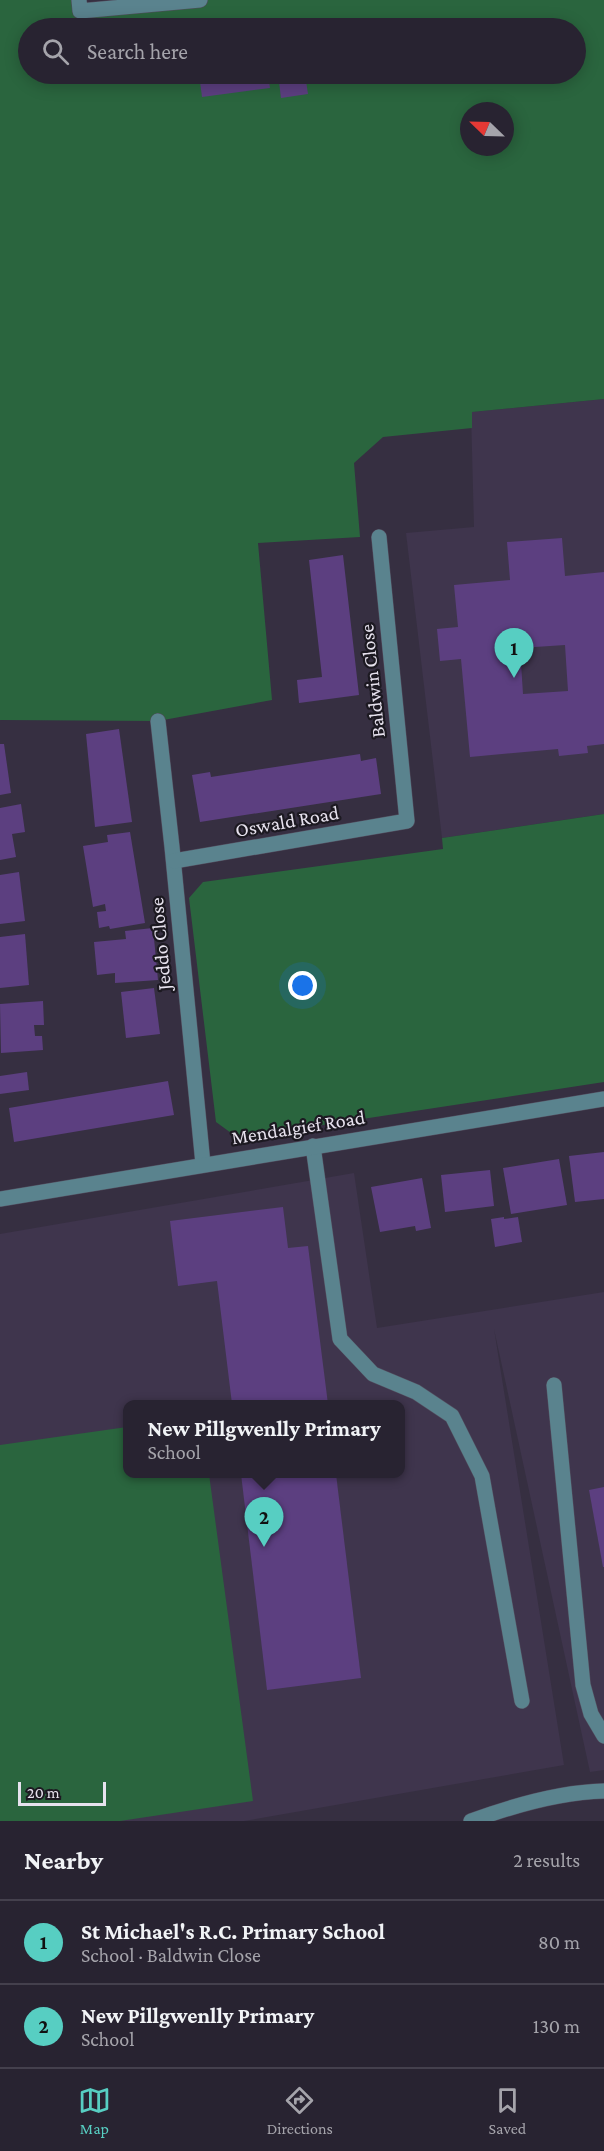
<!DOCTYPE html>
<html lang="en">
<head>
<meta charset="utf-8">
<style>
	:root { --surface:#282331; --page:#342f3d; --text:#f1f3f6; --muted:#a5a4ab; --line:#44404d; --accent:#57cec2 }
	body { margin:0; font-family:"Crimson Pro",serif; background:var(--page); color:var(--text) }
	.compass { position:absolute; left:460px; top:102px; width:54px; height:54px; border-radius:50%; background:var(--surface); box-shadow:0 3px 15px #0003; rotate:293deg }
	.scale { position:absolute; left:18px; bottom:15px; width:88px; box-sizing:border-box; padding-left:6px; border:3px solid #e7e2ee; border-top:0; font-size:16px; line-height:21px; white-space:nowrap; color:#e7e2ee; -webkit-text-stroke:4px #1c1921; paint-order:stroke }
	.you { position:absolute; left:303px; top:986px; width:21px; height:21px; margin:-15px; border:4px solid #fff; border-radius:50%; background:#1a73e8; box-shadow:0 0 0 9px #1a73e833 }
	.badge { display:grid; place-items:center; width:39px; height:39px; border-radius:50%; background:var(--accent); color:#111; font-size:20px; font-weight:700 }
	.pin { position:absolute; translate:-50% -50px; filter:drop-shadow(0 2px 3px #0008) }
	.pin::after { content:''; position:absolute; top:32px; width:21px; height:18px; background:inherit; clip-path:polygon(0 0,100% 0,50% 100%) }
	.popup { position:absolute; left:123px; top:1400px; width:282px; height:78px; box-sizing:border-box; display:grid; place-content:center; border-radius:12px; background:var(--surface); filter:drop-shadow(0 2px 4px #0005); font-size:20px; white-space:nowrap; color:var(--muted) }
	.popup b { font-size:22px; color:var(--text) }
	.popup::after { content:''; position:absolute; left:50%; top:100%; margin-left:-12px; border:12px solid transparent; border-top-color:var(--surface) }
	.list { margin:0; padding:0; list-style:none }
	h2 { display:flex; justify-content:space-between; align-items:center; height:78px; margin:0; padding:0 24px; font-size:26px }
	h2 small { font-size:20px; font-weight:400; color:var(--muted) }
	.list li { display:grid; grid-template-columns:39px 1fr auto; gap:18px; align-items:center; box-sizing:border-box; height:84px; padding:0 24px; border-top:2px solid var(--line) }
	.list b { display:block; font-size:22px; white-space:nowrap }
	.list p { margin:0; font-size:20px; white-space:nowrap; color:var(--muted) }
	.list em { font-size:20px; font-style:normal; color:var(--muted) }
	.icon { flex:none; width:33px; height:33px; fill:none; stroke:currentColor; stroke-width:2; stroke-linecap:round; stroke-linejoin:round }
	.map { position:relative; flex:none; width:604px; height:1821px; overflow:hidden }
	.search { position:absolute; background:var(--surface); box-shadow:0 3px 15px #0003; left:18px; right:18px; top:18px; height:66px; display:flex; align-items:center; gap:15px; box-sizing:border-box; padding:0 21px; border-radius:33px; color:var(--muted); font-size:22px }
	.sheet { height:246px; background:var(--surface) }
	nav { display:flex; justify-content:space-around; align-items:center; box-sizing:border-box; height:84px; border-top:2px solid var(--line); background:var(--surface); font-size:16px; color:var(--muted) }
	nav a { display:grid; justify-items:center; gap:3px }
	nav .on { color:var(--accent) }
	.map>svg:first-child { display:block }
</style>
</head>
<body>
<div class="map">
<svg width="604" height="1821" viewBox="0 0 604 1821">
	<rect width="100%" height="100%" fill="#362f41"/>
	<g fill="#3f354d" fill-rule="evenodd">
		<path d="M 604,399 L 604,814 L 442,838 L 406,533 L 474,527 L 471,412 Z"/>
		<path d="M 354,1173 L 377,1328 L 604,1292 L 604,1770 L 590,1772 L 494,1329 L 564,1765 L 244,1821 L 0,1821 L 0,1234 ZM 128,1404 L 400,1404 L 400,1474 L 128,1474 Z"/>
	</g>
	<g fill="#2a653e" fill-rule="evenodd">
		<path d="M 0,0 L 79,0 L 80,11 L 196,0 L 604,0 L 604,399 L 472,412 L 472,428 L 383,437 L 354,463 L 360,537 L 258,543 L 272,700 L 158,721 L 0,720 ZM 28,28 L 576,28 L 576,74 L 28,74 ZM 469,111 L 505,111 L 505,147 L 469,147 Z"/>
		<path d="M 604,814 L 604,1082 L 238,1138 L 216,1122 L 189,898 L 203,882 L 443,849 L 442,838 Z"/>
		<path d="M 127,1427 L 128,1474 L 209,1474 L 253,1801 L 120,1821 L 0,1821 L 0,1445 Z"/>
	</g>
	<g fill="#5c3f80" fill-rule="evenodd">
		<path d="M 292,23 L 298,28 L 265,28 L 265,27 Z"/>
		<path d="M 199,74 L 268,74 L 270,88 L 202,97 Z"/>
		<path d="M 278,74 L 305,74 L 308,94 L 281,98 Z"/>
		<path d="M 562,538 L 565,576 L 604,572 L 604,744 L 587,746 L 588,753 L 559,756 L 558,749 L 470,757 L 461,659 L 440,661 L 437,629 L 458,627 L 454,585 L 510,580 L 507,542 ZM 565,645 L 568,691 L 523,694 L 520,648 Z"/>
		<path d="M 343,555 L 359,695 L 299,703 L 297,680 L 322,677 L 309,560 Z"/>
		<path d="M 119,729 L 132,822 L 95,827 L 86,734 Z"/>
		<path d="M 0,744 L 4,744 L 11,793 L 0,795 Z"/>
		<path d="M 360,754 L 361,761 L 376,758 L 381,794 L 200,822 L 192,775 L 210,772 L 211,777 Z"/>
		<path d="M 21,804 L 25,832 L 12,834 L 16,857 L 0,860 L 0,808 Z"/>
		<path d="M 130,832 L 145,923 L 110,929 L 109,926 L 99,928 L 97,912 L 106,911 L 105,904 L 93,907 L 83,846 L 108,842 L 107,835 Z"/>
		<path d="M 19,872 L 25,921 L 0,924 L 0,875 Z"/>
		<path d="M 153,928 L 158,980 L 115,983 L 115,973 L 97,975 L 94,942 L 126,939 L 125,931 Z"/>
		<path d="M 25,934 L 29,985 L 0,988 L 0,937 Z"/>
		<path d="M 154,988 L 160,1034 L 126,1038 L 121,992 Z"/>
		<path d="M 43,1001 L 44,1025 L 34,1025 L 35,1036 L 42,1036 L 43,1050 L 1,1053 L 0,1004 Z"/>
		<path d="M 27,1072 L 29,1090 L 0,1094 L 0,1076 Z"/>
		<path d="M 168,1081 L 174,1115 L 14,1142 L 9,1108 Z"/>
		<path d="M 604,1152 L 604,1199 L 575,1202 L 569,1156 Z"/>
		<path d="M 559,1159 L 567,1205 L 511,1214 L 503,1168 Z"/>
		<path d="M 490,1170 L 494,1206 L 445,1212 L 441,1175 Z"/>
		<path d="M 422,1178 L 431,1228 L 416,1231 L 415,1226 L 380,1232 L 371,1187 Z"/>
		<path d="M 283,1207 L 288,1248 L 308,1246 L 328,1404 L 232,1404 L 217,1281 L 178,1286 L 170,1221 Z"/>
		<path d="M 504,1217 L 504,1219 L 518,1217 L 522,1242 L 495,1247 L 491,1219 Z"/>
		<path d="M 241,1474 L 336,1474 L 361,1678 L 267,1690 Z"/>
		<path d="M 604,1487 L 604,1567 L 603,1567 L 589,1490 Z"/>
	</g>
	<g fill="none" stroke-linecap="round" stroke-linejoin="round">
		<g stroke="#524c5d" stroke-width="16">
			<g id="minor">
				<path d="M 79,0 L 80,11 L 200,0"/>
				<path d="M 158,721 L 172,847 L 203,1164"/>
				<path d="M 174,861 L 407,821 L 379,537"/>
				<path d="M 313,1146 L 340,1339 L 373,1374 L 416,1392 L 452,1416 L 482,1476 L 522,1701"/>
				<path d="M 0,1199 L 604,1099"/>
				<path d="M 554,1385 L 583,1685 L 591,1714 L 604,1736"/>
				<path d="M 471,1821 C 512,1806 559,1792 604,1791"/>
			</g>
		</g>
		<use href="#minor" stroke="#5a838e" stroke-width="15"/>
	</g>
	<g text-anchor="middle" dominant-baseline="central" stroke-width="4.5" stroke-linejoin="round" paint-order="stroke">
		<g font-size="20" fill="#e7e2ee" stroke="#1c1921">
			<text transform="translate(372 681) rotate(-96)">Baldwin Close</text>
			<text transform="translate(287 821) rotate(-10)">Oswald Road</text>
			<text transform="translate(160 944) rotate(-95)">Jeddo Close</text>
			<text transform="translate(298 1127) rotate(-9)">Mendalgief Road</text>
		</g>
	</g>
</svg>
<svg class="compass" viewBox="-18 -18 36 36"><path d="M0-13l5 13h-10z" fill="#e53935"/><path d="M0 13l5-13h-10z" fill="#a5a4ab"/></svg>
<div class="scale">20 m</div>
<div class="you"></div>
<div class="pin badge" style="left:514px;top:678px">1</div>
<div class="pin badge" style="left:264px;top:1547px">2</div>
<div class="popup"><b>New Pillgwenlly Primary</b>School</div>
<div class="search"><svg class="icon" aria-label="search" viewBox="0 0 24 24"><circle cx="10" cy="10" r="6"/><path d="M15 15l6 6"/></svg>Search here</div>
</div>
<section class="sheet">
<h2>Nearby<small>2 results</small></h2>
<ul class="list">
<li><span class="badge">1</span><div><b>St Michael's R.C. Primary School</b><p>School · Baldwin Close</p></div><em>80 m</em></li>
<li><span class="badge">2</span><div><b>New Pillgwenlly Primary</b><p>School</p></div><em>130 m</em></li>
</ul>
</section>
<nav>
<a class="on"><svg class="icon" aria-label="map" viewBox="0 0 24 24"><path d="M3 6l6-2 6 2 6-2v14l-6 2-6-2-6 2zM9 4v14M15 6v14"/></svg>Map</a>
<a><svg class="icon" aria-label="directions" viewBox="0 0 24 24"><path d="M12 3l9 9-9 9-9-9zM9 14v-3h6M13 9l2 2-2 2"/></svg>Directions</a>
<a><svg class="icon" aria-label="saved" viewBox="0 0 24 24"><path d="M7 4h10v16l-5-4-5 4z"/></svg>Saved</a>
</nav>
</body>
</html>
